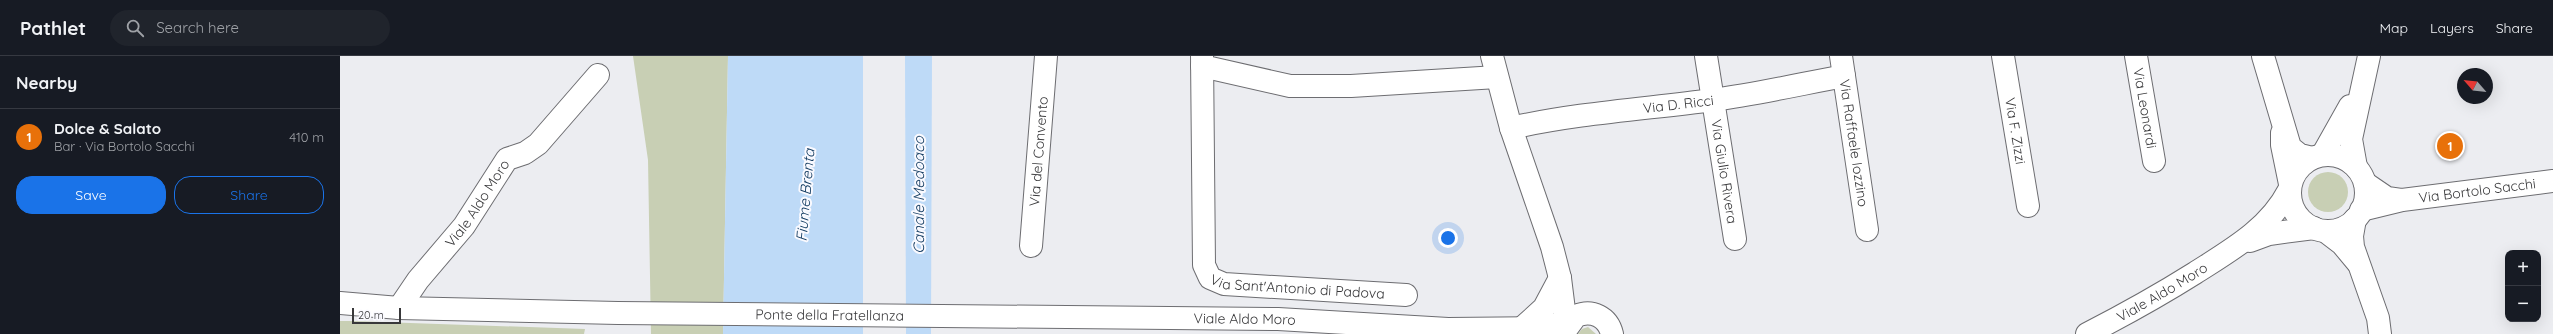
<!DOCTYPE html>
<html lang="en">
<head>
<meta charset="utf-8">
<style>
	:root { --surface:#171b24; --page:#20242c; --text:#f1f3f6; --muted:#9ea1a6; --line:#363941; --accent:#1a73e8 }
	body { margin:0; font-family:Quicksand,sans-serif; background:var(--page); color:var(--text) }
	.controls { position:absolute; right:12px; bottom:12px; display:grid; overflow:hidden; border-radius:8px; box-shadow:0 4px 16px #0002 }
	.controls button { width:36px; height:36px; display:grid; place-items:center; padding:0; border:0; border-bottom:1px solid var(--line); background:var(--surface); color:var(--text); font:20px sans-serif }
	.compass { position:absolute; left:2117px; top:12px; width:36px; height:36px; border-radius:50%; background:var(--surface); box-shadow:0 4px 16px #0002; rotate:298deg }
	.scale { position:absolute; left:12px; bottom:10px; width:49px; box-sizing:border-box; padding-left:4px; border:2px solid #38383a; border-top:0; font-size:11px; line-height:14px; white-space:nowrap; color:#38383a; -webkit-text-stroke:3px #fafaff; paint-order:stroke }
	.you { position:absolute; left:1108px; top:182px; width:14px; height:14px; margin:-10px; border:3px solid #fff; border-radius:50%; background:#1a73e8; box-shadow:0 0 0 6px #1a73e833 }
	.badge { display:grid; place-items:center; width:26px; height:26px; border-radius:50%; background:var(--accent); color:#fff; font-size:13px; font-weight:700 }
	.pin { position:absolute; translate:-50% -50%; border:2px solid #fff; box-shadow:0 1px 4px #0006 }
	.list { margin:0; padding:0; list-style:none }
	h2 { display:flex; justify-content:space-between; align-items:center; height:52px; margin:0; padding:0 16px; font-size:17px }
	h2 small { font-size:13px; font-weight:400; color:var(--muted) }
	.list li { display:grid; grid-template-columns:26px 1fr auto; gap:12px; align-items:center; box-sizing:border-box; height:56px; padding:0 16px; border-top:1px solid var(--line) }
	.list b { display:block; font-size:15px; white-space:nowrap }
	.list p { margin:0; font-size:13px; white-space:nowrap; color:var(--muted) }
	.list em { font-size:13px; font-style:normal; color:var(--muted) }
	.actions { display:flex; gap:8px; padding:12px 16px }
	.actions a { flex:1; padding:9px 0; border:1px solid var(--accent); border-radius:16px; text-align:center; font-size:14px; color:var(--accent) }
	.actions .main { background:var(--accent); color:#fff }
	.icon { flex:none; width:22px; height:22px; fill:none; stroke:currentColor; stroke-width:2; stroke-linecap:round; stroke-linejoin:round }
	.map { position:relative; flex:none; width:2213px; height:278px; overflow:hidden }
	header { display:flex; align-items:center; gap:24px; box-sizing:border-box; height:56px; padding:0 20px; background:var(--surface); border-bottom:1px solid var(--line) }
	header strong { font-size:19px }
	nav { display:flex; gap:22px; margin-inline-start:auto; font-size:14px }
	.search { width:280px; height:36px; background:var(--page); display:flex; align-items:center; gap:10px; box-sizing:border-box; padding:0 14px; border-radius:22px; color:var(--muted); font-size:15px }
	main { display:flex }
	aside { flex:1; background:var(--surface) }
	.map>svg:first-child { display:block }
</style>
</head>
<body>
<header>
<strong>Pathlet</strong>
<div class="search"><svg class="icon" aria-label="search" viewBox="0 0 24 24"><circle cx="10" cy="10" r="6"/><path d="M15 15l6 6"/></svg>Search here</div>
<nav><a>Map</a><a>Layers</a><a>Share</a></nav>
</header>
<main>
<aside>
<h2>Nearby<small></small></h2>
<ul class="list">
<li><span class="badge" style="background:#e8710a">1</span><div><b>Dolce &amp; Salato</b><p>Bar · Via Bortolo Sacchi</p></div><em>410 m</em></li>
</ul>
<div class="actions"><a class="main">Save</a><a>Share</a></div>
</aside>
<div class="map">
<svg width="2213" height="278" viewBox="0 0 2213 278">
	<rect width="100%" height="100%" fill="#ecedf1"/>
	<g fill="#c8cfb4">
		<path d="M 293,0 L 388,0 L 383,278 L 311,278 L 308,104 Z"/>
		<circle cx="1988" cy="136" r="20"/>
		<path d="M 0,265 L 13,265 L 245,273 L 244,278 L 0,278 Z"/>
		<path d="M 1248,271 L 1256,278 L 1238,278 L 1242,273 Z"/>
	</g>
	<g fill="#bedaf7">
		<path d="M 388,0 L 523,0 L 523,278 L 383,278 Z"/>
		<path d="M 565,0 L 592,0 L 591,278 L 566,278 Z"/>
	</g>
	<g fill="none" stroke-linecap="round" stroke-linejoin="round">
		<g stroke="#6d6d71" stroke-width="24">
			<g id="minor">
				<path id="s1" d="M 862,0 L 864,209 L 870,222 L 884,228 L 1066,239"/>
				<path d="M 1152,0 L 1171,72 L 1212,191 L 1220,222 L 1224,254 L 1231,264"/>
				<path id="s2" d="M 1366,0 L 1395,183"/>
				<path id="s3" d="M 1501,0 L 1527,174"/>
				<path id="s4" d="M 1663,0 L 1688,150"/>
				<path id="s5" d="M 1796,0 L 1814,105"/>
				<path d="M 1923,0 L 1950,91 L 1960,99 L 1972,102"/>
				<path d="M 862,10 L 950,30 L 1011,30 L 1157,21"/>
				<path id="s6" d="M 1171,72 C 1238,57 1305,53 1373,44 C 1417,38 1461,28 1504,20"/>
				<path d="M 1942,77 L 1942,89 L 1950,128"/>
				<path d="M 2025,127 L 2047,142 L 2061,144"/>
				<path id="s7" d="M 2021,154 L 2062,144 L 2213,125"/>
				<path d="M 2015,163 L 2012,180 L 2013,191 L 2038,262 L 2040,278"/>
				<path d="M 1985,175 L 2002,188 L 2017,206"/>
				<path id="s8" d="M 691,190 L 706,0"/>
				<path id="s9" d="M 59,252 L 78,224 L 124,170 L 167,103 L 185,97 L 198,88 L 258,19"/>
				<path d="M 1182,272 L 1204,252 L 1220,222"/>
			</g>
		</g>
		<g stroke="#6d6d71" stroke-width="24">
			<g id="major">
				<path d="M 1983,98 L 2010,50"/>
				<circle cx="1988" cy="137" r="38"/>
				<path d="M 2016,111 L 2011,83 L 2029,0"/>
				<path d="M 1910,185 L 1929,178 L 1974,172"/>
				<path id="s10" d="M 0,247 L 59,252 L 278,257 L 938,263 L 1108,273 L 1202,272 L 1231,264"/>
				<path d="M 1225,275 L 1236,260 C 1252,253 1268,261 1272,278"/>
				<path id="s11" d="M 1747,278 C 1784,259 1820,239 1855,217 C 1891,194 1929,173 1949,134"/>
			</g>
		</g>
		<use href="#minor" stroke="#fff" stroke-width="22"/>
		<use href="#major" stroke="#fff" stroke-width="22"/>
	</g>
	<g text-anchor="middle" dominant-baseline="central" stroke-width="4" stroke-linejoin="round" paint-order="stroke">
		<g font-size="14" fill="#38383a" stroke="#fafaff">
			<text stroke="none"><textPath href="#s6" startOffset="169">Via D. Ricci</textPath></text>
			<text stroke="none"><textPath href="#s5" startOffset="53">Via Leonardi</textPath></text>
			<text stroke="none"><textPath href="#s4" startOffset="76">Via F. Zizzi</textPath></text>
			<text stroke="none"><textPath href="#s3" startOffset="88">Via Raffaele Iozzino</textPath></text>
			<text stroke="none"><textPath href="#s8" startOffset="95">Via del Convento</textPath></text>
			<text stroke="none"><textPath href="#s2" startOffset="117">Via Giulio Rivera</textPath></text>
			<text stroke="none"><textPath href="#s7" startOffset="118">Via Bortolo Sacchi</textPath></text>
			<text stroke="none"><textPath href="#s9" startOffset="131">Viale Aldo Moro</textPath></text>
			<text stroke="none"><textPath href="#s1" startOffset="312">Via Sant'Antonio di Padova</textPath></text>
			<text stroke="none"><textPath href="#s11" startOffset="86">Viale Aldo Moro</textPath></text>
			<text stroke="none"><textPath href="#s10" startOffset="490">Ponte della Fratellanza</textPath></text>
			<text stroke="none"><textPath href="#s10" startOffset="905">Viale Aldo Moro</textPath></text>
		</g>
		<g font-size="15" font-style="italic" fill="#133c62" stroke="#fafaff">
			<text transform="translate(465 139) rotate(-85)">Fiume Brenta</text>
			<text transform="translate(578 139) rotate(-90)">Canale Medoaco</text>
		</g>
	</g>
</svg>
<div class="controls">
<button>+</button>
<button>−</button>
</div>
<svg class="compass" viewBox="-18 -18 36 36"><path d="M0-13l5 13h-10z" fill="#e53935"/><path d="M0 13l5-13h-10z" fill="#9ea1a6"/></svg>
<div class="scale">20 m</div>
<div class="you"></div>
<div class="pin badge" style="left:2110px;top:90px;background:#e8710a">1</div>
</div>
</main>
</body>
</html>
